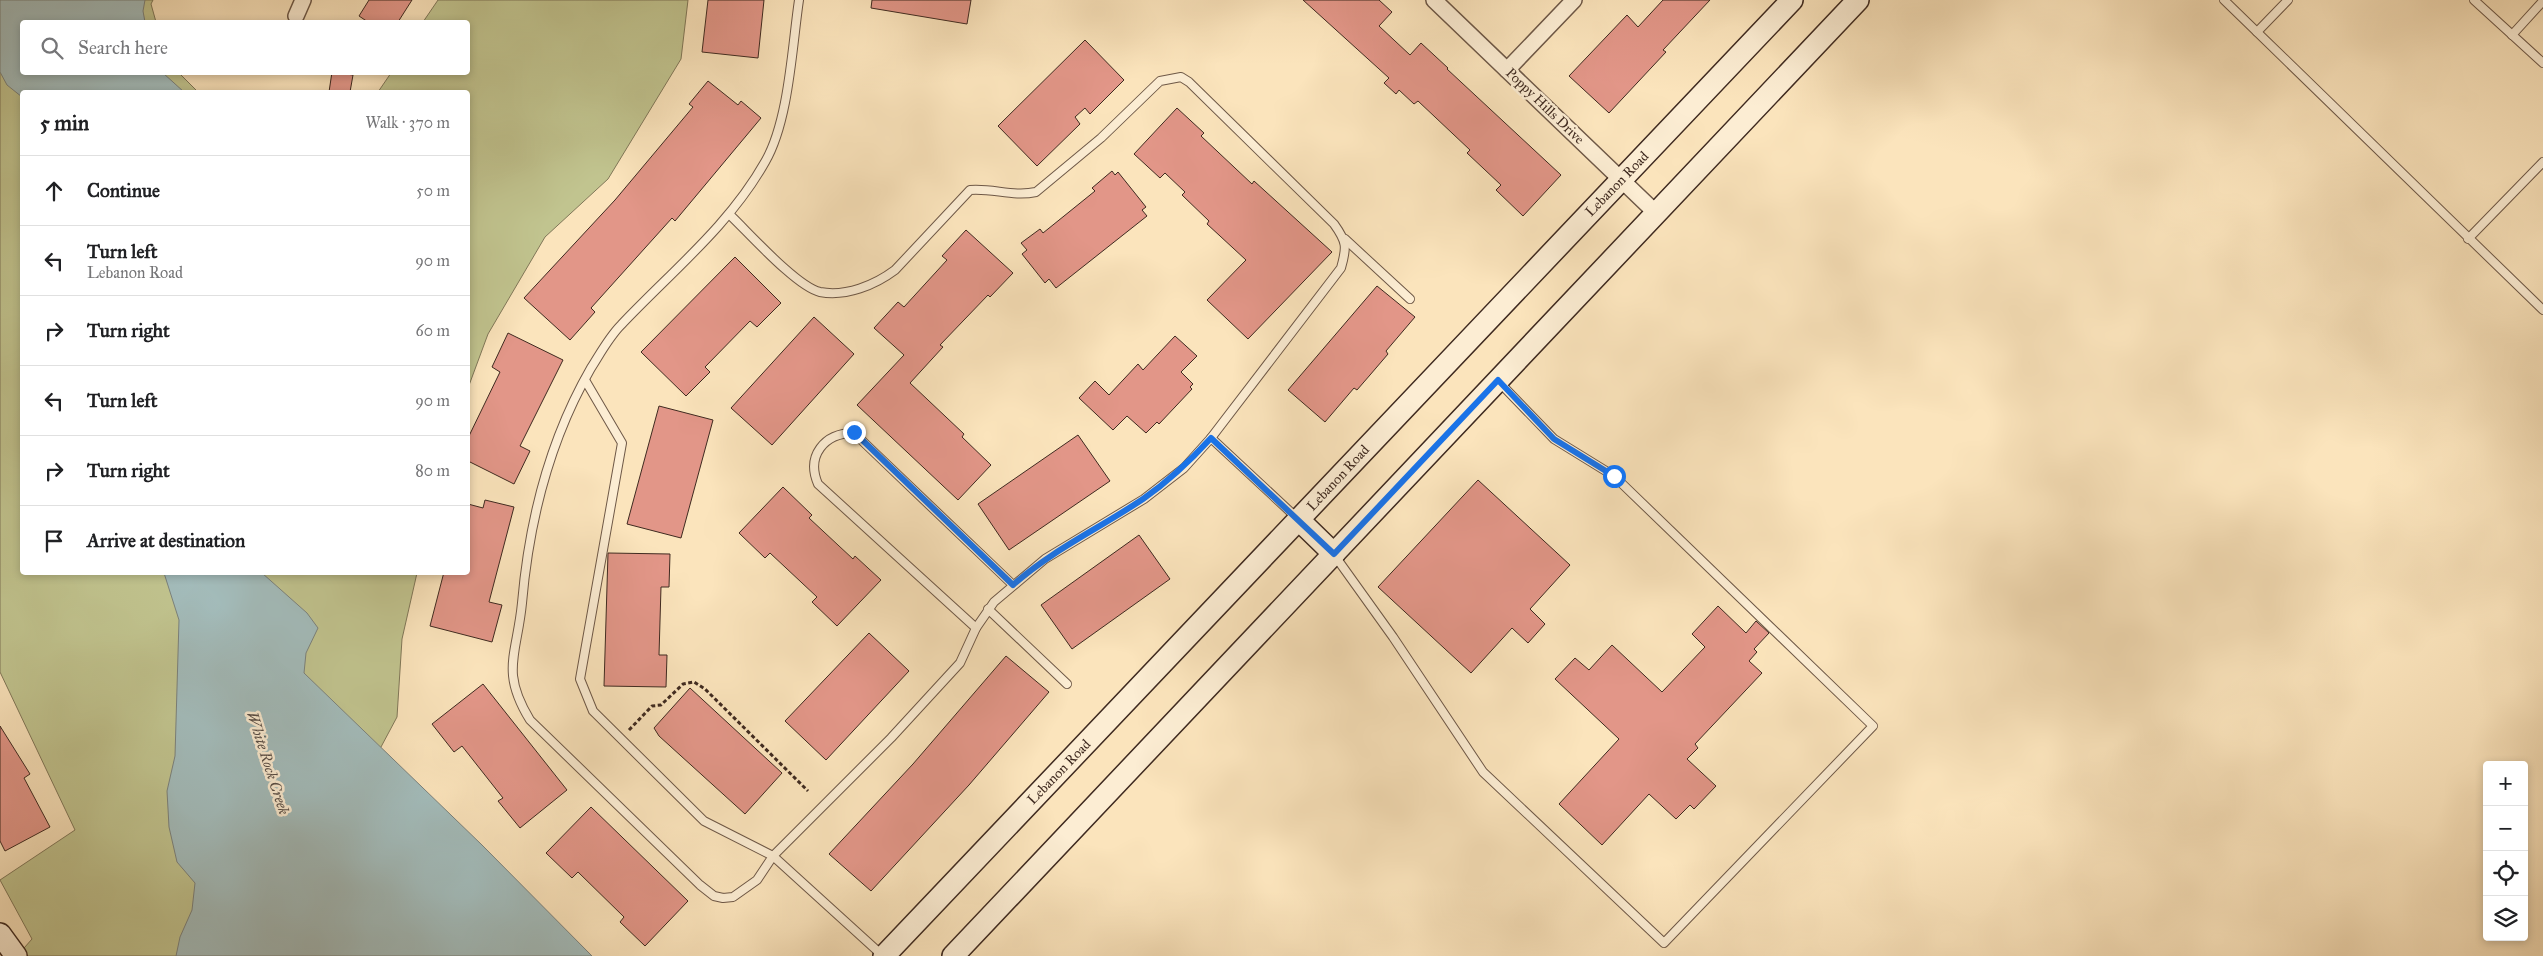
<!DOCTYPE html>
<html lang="en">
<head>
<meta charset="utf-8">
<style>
	:root { --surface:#fff; --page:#f6f6f6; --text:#202124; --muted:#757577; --line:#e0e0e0 }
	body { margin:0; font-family:"IM FELL Great Primer",serif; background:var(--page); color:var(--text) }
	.controls { position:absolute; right:15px; bottom:15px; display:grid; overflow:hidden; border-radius:5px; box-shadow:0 2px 8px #0003 }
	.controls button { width:45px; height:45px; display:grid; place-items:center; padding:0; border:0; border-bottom:1px solid var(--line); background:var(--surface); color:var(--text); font:25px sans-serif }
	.stop { position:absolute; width:15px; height:15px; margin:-11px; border:4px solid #1a73e8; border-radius:50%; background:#fff }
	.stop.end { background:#1a73e8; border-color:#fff; box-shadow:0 1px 5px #0008 }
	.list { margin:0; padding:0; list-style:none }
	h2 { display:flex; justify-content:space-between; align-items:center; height:65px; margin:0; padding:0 20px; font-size:21px }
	h2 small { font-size:16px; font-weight:400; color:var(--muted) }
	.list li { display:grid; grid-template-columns:32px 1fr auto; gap:15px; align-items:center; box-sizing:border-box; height:70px; padding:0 20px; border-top:1px solid var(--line) }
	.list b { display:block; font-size:19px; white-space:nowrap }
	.list p { margin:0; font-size:16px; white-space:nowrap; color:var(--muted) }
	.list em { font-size:16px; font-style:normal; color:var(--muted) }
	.icon { flex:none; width:28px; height:28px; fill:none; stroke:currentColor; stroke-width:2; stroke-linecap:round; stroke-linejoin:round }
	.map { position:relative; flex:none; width:2543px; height:956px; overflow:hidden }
	.search { position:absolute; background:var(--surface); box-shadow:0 2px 8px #0003; left:20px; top:20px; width:450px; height:55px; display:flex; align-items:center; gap:12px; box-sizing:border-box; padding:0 18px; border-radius:5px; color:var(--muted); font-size:19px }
	.panel { position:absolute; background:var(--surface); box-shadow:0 2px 8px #0003; left:20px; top:90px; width:450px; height:485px; border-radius:5px }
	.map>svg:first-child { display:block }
</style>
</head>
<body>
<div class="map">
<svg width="2543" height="956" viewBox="0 0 2543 956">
	<rect width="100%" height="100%" fill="#fbe4bc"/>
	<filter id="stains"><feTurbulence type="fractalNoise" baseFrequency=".004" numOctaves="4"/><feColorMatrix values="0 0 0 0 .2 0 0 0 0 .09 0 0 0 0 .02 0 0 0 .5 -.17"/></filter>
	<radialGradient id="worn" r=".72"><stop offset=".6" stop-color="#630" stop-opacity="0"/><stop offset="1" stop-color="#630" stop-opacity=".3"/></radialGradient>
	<g fill="#c1c48f" stroke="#807758">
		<path d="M 0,0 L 153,0 L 151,4 L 156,22 L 22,22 L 22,72 L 179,73 L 198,92 L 22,92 L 22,572 L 417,573 L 402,639 L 397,717 L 311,878 L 234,956 L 17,956 L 32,939 L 0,880 L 75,830 L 0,672 Z"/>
		<path d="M 438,0 L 688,0 L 681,59 L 608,179 L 545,237 L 488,334 L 468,388 L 468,92 L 378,92 L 391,73 L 468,72 L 468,22 L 423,22 Z"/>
	</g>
	<g fill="#a3bcbb" stroke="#7b827d">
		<path d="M 0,0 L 145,0 L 143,11 L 145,22 L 22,22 L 22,72 L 163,73 L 184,92 L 22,92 L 22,97 L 7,85 L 0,72 Z"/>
		<path d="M 164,573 L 262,573 L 307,613 L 318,628 L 306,653 L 304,673 L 482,845 L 592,956 L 176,956 L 180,937 L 192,910 L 195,883 L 177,862 L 169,827 L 167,791 L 175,756 L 179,620 Z"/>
	</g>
	<g fill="#e29688" stroke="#3f2a20">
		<path d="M 369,0 L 412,0 L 398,22 L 368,22 L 359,16 Z"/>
		<path d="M 708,0 L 764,0 L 758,58 L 702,52 Z"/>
		<path d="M 872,0 L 971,0 L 967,24 L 871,8 Z"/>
		<path d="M 1303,0 L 1379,0 L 1392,12 L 1379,26 L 1410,55 L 1421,43 L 1448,68 L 1447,69 L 1561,175 L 1523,216 L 1496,190 L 1501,185 L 1467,153 L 1470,150 L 1418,101 L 1414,104 L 1399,90 L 1396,94 L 1384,83 L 1389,78 Z"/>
		<path d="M 1663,0 L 1710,0 L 1663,50 L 1666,52 L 1609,113 L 1569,76 L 1627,15 L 1638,27 Z"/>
		<path d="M 1085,40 L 1124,80 L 1090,114 L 1085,108 L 1075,117 L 1080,124 L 1037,166 L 998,126 Z"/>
		<path d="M 332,72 L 353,75 L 350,92 L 329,92 Z"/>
		<path d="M 708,81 L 738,105 L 741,101 L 761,118 L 675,221 L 672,218 L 591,308 L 595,312 L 570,340 L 524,298 L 615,200 L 693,107 L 689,104 Z"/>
		<path d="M 1177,108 L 1204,133 L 1201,136 L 1252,184 L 1254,181 L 1332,252 L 1248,339 L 1207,300 L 1246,260 L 1207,224 L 1209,221 L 1182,195 L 1185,192 L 1165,173 L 1160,178 L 1134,154 Z"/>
		<path d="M 1112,171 L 1115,175 L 1118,172 L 1146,207 L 1142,210 L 1147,216 L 1056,288 L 1049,279 L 1045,283 L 1022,254 L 1027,250 L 1021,243 L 1040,229 L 1043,233 L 1095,191 L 1092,188 Z"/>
		<path d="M 966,230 L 1013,273 L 990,297 L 988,295 L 940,345 L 943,347 L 910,383 L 964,434 L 962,437 L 991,465 L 958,500 L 857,405 L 904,355 L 874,328 L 898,302 L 904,307 L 947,260 L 942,256 Z"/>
		<path d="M 735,257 L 781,303 L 757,327 L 750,321 L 705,367 L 710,372 L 686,396 L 641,352 Z"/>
		<path d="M 1377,286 L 1415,317 L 1386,351 L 1388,354 L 1370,375 L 1357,390 L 1354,388 L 1325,422 L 1288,390 Z"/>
		<path d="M 814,317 L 854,354 L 772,445 L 731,408 Z"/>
		<path d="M 508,333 L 563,360 L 520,446 L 530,451 L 514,484 L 468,461 L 468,438 L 500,372 L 492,367 Z"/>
		<path d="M 1175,336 L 1197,356 L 1181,372 L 1193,384 L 1190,387 L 1192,389 L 1159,424 L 1157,422 L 1146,433 L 1127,416 L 1113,430 L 1079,398 L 1095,381 L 1109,395 L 1138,364 L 1143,370 Z"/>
		<path d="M 659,406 L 713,420 L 681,538 L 627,524 Z"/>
		<path d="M 1078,435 L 1110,481 L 1009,550 L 978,504 Z"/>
		<path d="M 1478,480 L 1570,565 L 1530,609 L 1545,624 L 1528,643 L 1512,628 L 1471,673 L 1378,587 Z"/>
		<path d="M 783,487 L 812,515 L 809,518 L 853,559 L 855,556 L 881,580 L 837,626 L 812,602 L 817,597 L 770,553 L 765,558 L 739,533 Z"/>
		<path d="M 485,500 L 514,507 L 489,602 L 502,605 L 492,642 L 430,626 L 444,572 L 468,572 L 468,504 L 483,508 Z"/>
		<path d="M 1139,535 L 1170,579 L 1072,649 L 1041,605 Z"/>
		<path d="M 608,553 L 670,554 L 669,587 L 661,587 L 659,655 L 667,655 L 666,687 L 604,686 Z"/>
		<path d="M 1718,606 L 1746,633 L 1756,621 L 1769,633 L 1754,649 L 1757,652 L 1749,661 L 1762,673 L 1695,744 L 1698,748 L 1687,759 L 1716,786 L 1694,809 L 1690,805 L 1676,819 L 1649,794 L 1602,845 L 1559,804 L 1619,739 L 1555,679 L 1575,658 L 1589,670 L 1612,645 L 1662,692 L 1705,647 L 1692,634 Z"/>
		<path d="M 869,633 L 909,671 L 826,760 L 785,721 Z"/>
		<path d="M 1006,656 L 1049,692 L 969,785 L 871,891 L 829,854 L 913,764 Z"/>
		<path d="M 483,684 L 567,790 L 520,828 L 498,801 L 503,798 L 462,746 L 454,752 L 432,724 Z"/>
		<path d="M 690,688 L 782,773 L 745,814 L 659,736 L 654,728 Z"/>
		<path d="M 0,726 L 30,774 L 24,778 L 50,827 L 5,851 L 0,841 Z"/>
		<path d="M 591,807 L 688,901 L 645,946 L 620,922 L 624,917 L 578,872 L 572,878 L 546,853 Z"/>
	</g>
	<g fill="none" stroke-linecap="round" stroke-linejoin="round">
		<g stroke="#6e5847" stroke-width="10">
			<g id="lane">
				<path d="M 2224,0 L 2257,32"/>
				<path d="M 2288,0 L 2257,32 L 2543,310"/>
				<path d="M 2474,0 L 2543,63"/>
				<path d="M 2512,35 L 2543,1"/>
				<path d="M 730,215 C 749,233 797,287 820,292 C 846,297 875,285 895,270 L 970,190 C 993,188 1013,197 1036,192 L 1101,138 L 1160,81 L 1181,77 L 1189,82 L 1334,224 C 1347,242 1347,247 1341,268 L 1211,438 L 1184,468 L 1144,499 L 1045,559 L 994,602 L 976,628 L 960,663 L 891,738 L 773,856 L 757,880 L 733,897 L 723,898 L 714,896 L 700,885 L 530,720 C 500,671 517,655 522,603 C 529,522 550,439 591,368 C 600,354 609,337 621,325 C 671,272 729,226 765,162 C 789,121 792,47 799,0"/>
				<path d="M 1345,239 L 1410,299"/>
				<path d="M 2468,239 L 2543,162"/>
				<path d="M 585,380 L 622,443 L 580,679 L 593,711 L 704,821 L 773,856 L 883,956"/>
				<path d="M 1211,438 L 1298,519"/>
				<path d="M 1335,556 L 1393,637 L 1483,772 L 1664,943 L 1873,726 L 1614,476 L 1554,439 L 1499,382"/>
				<path d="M 988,609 L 1067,684"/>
				<path d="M 976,628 L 818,484 C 806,456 824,433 854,433 L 1013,585"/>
			</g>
		</g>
		<g stroke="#6e5847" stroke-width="18">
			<g id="street">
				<path d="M 1434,0 L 1656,213"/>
				<path d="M 296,16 L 303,0"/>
				<path d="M 1507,70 L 1574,0"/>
			</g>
		</g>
		<g stroke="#3f2a20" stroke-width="24">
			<g id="secondary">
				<path d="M 1299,520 L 1334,554"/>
				<path d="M 0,934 L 16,956"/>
				<path d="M 884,956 L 1792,0"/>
				<path d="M 953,956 L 1858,0"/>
			</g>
		</g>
		<path stroke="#3f2a20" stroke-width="3" stroke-dasharray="4 2.5" stroke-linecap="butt" d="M 629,730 L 652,706 L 661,705 L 683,684 L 694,682 L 705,689 L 808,791"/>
		<use href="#lane" stroke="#fcedd3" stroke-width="8"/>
		<use href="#street" stroke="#fcedd3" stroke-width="15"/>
		<use href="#secondary" stroke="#fcedd3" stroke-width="21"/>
	</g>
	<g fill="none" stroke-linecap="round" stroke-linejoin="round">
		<path stroke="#1a73e8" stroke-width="6" d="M 854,432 L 1013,585 C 1052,550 1100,528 1143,499 C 1169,481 1190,461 1211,438 L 1334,554 L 1498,380 L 1554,439 L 1614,476"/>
	</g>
	<g text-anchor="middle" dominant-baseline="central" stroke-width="5" stroke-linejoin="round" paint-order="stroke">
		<g font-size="14" fill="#3f2a20" stroke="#fcedd3">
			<text transform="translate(1545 106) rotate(44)">Poppy Hills Drive</text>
			<text transform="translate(1617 184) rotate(-46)">Lebanon Road</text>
			<text transform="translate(1338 478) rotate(-47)">Lebanon Road</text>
			<text transform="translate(1059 772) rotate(-46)">Lebanon Road</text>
		</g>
		<g font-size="15" font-style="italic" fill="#584e47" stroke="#fcedd3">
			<text transform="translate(268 763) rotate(72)">White Rock Creek</text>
		</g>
	</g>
	<rect width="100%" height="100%" filter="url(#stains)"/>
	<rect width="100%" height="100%" fill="url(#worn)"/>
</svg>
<div class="controls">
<button>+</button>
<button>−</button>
<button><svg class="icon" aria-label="locate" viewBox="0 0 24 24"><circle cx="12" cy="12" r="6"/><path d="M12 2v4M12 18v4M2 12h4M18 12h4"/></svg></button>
<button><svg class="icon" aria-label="layers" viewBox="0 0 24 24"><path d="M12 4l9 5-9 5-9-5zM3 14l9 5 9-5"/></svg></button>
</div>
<div class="stop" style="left:1614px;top:476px"></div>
<div class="stop end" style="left:854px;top:432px"></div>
<div class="search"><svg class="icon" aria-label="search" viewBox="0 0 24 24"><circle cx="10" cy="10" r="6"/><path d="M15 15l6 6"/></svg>Search here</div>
<section class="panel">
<h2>5 min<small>Walk · 370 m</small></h2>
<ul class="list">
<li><svg class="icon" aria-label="ahead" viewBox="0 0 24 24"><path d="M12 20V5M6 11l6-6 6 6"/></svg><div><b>Continue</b></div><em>50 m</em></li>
<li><svg class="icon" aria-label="left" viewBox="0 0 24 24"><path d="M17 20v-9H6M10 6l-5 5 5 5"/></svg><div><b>Turn left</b><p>Lebanon Road</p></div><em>90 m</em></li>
<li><svg class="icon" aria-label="right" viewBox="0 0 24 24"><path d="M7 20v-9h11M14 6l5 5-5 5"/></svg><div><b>Turn right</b></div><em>60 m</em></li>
<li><svg class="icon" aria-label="left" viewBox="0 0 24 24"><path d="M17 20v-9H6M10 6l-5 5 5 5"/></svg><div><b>Turn left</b></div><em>90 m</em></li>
<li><svg class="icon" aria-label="right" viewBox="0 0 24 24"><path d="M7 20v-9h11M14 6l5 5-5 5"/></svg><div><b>Turn right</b></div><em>80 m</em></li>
<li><svg class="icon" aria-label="arrive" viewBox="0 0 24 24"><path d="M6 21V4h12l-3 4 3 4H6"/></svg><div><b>Arrive at destination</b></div></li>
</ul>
</section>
</div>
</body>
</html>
